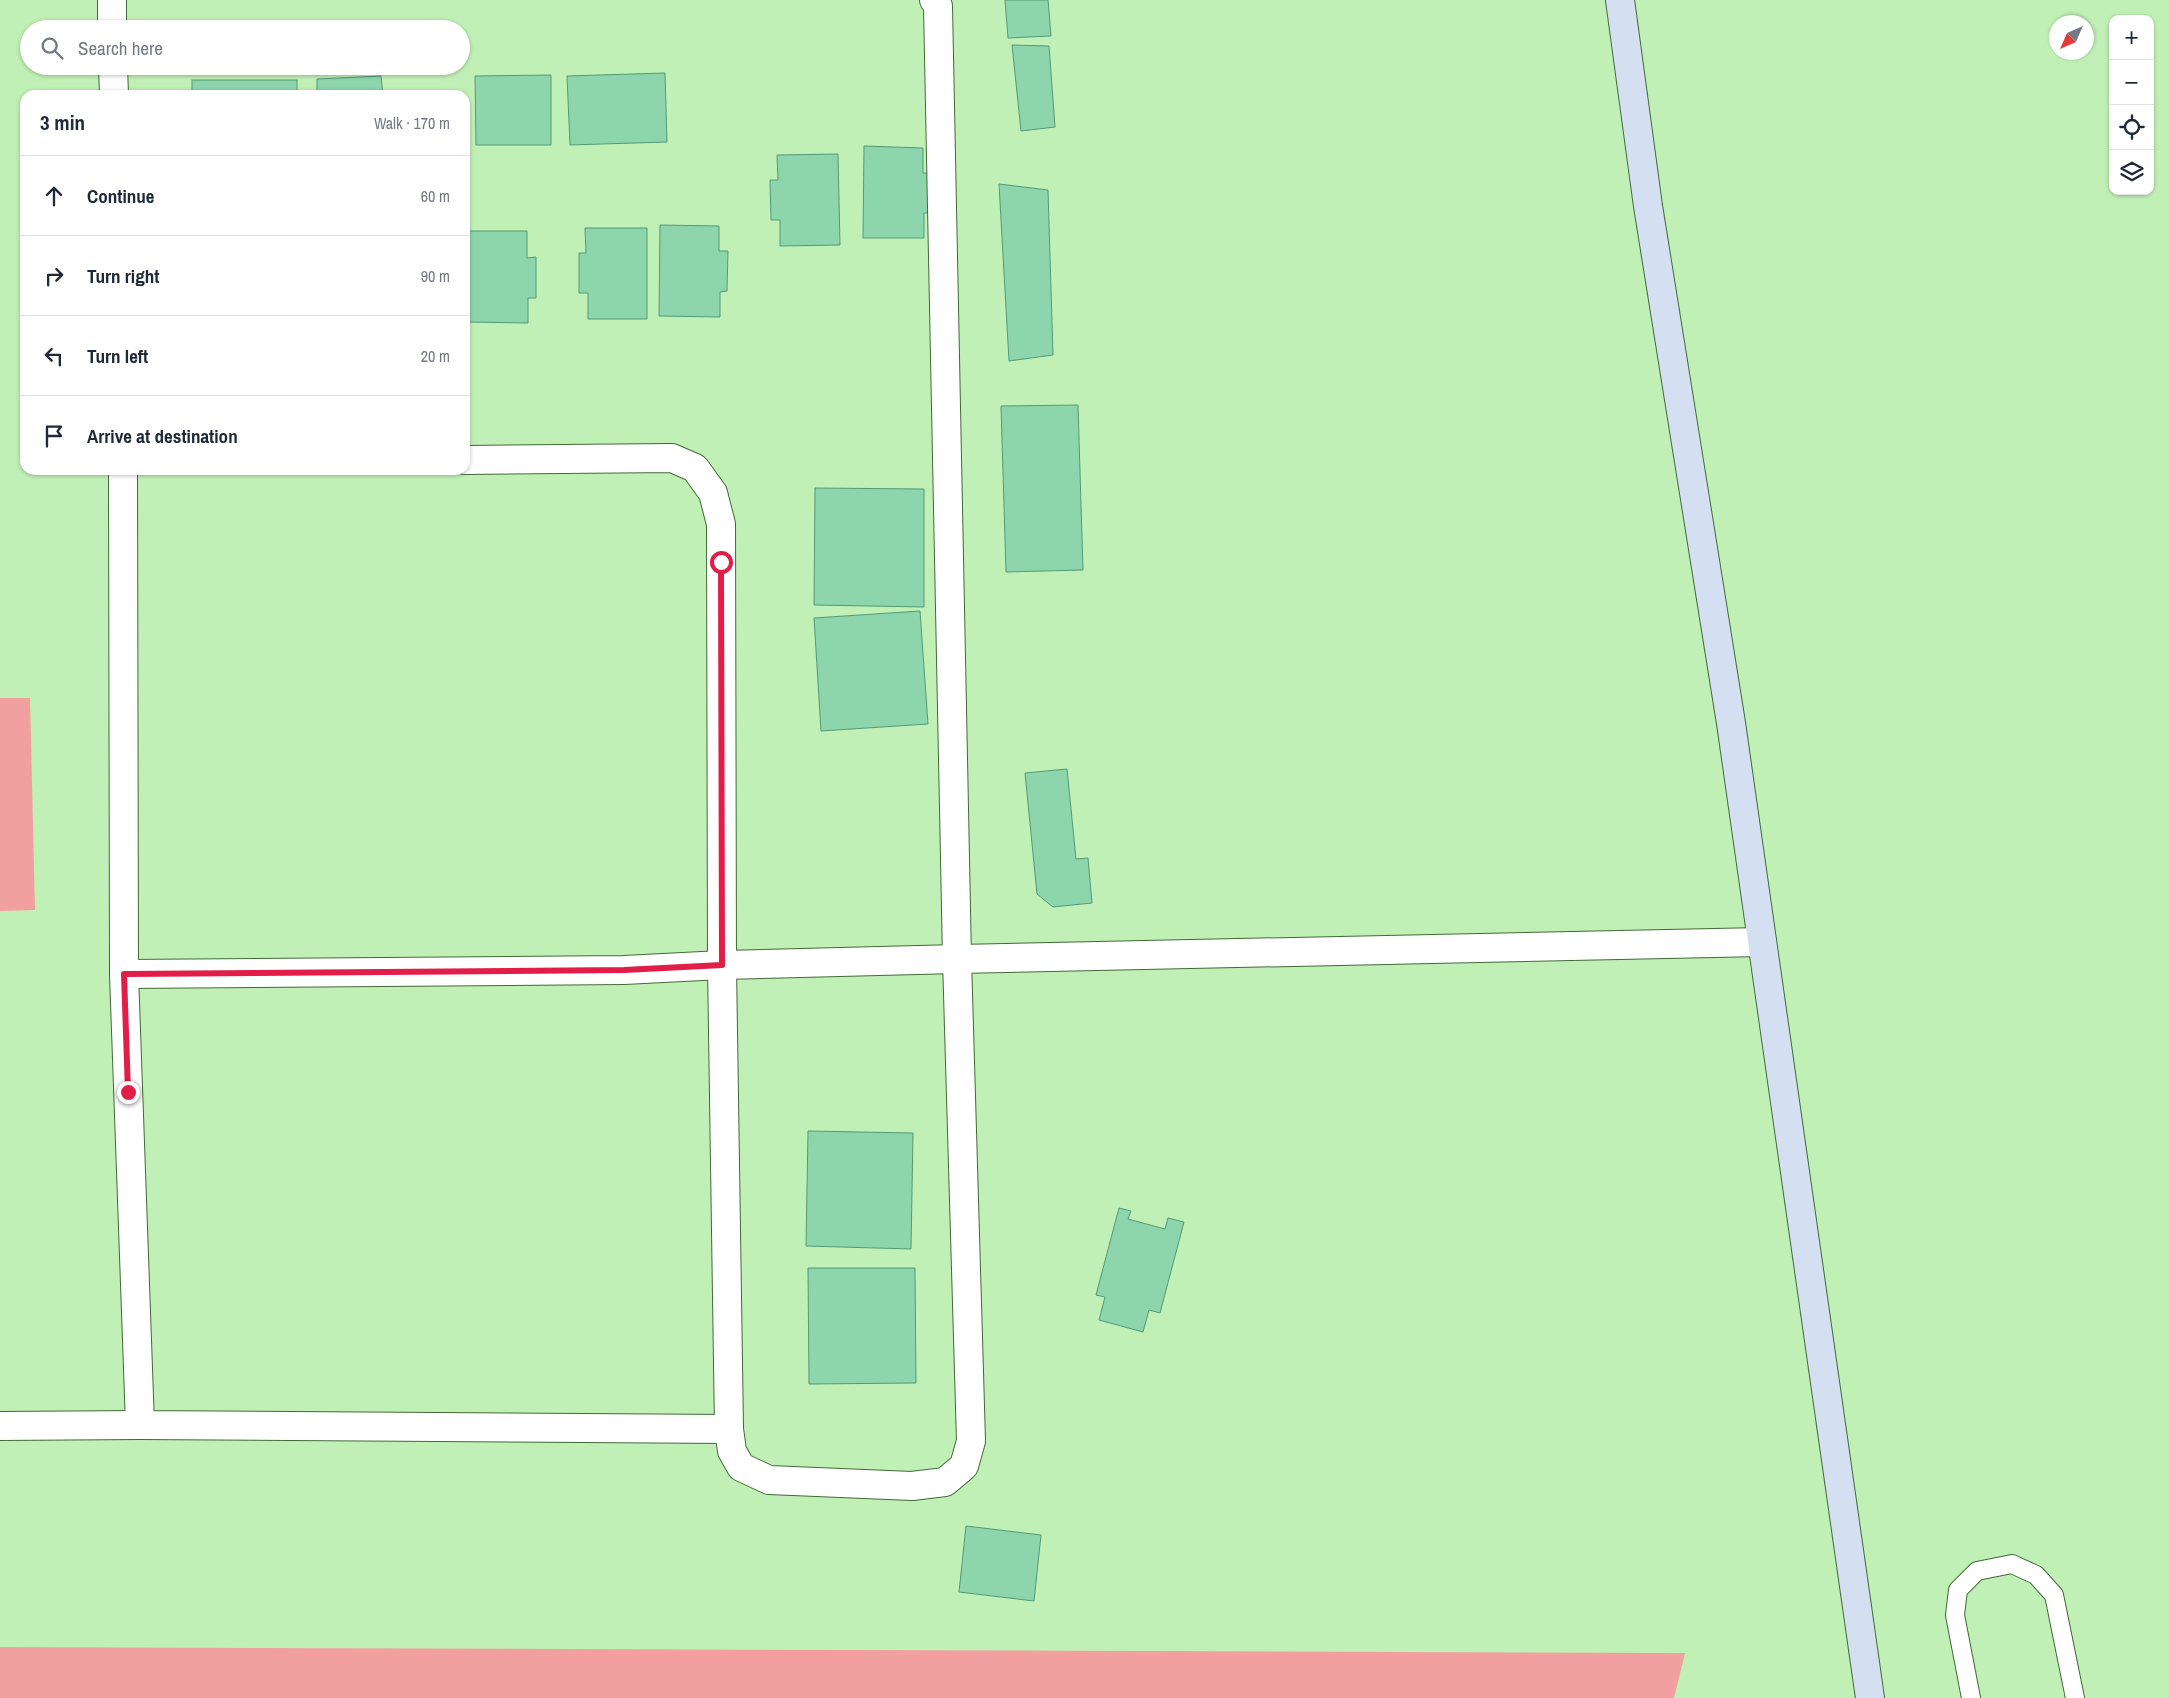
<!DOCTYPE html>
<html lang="en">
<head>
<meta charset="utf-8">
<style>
	:root { --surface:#fff; --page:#f2f2f3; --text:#1f2937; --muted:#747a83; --line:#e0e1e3 }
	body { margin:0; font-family:"Archivo Narrow",sans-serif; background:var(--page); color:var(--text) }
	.controls { position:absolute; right:15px; top:15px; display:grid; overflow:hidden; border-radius:10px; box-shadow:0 1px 4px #0004 }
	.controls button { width:45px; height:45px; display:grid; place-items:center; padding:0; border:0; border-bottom:1px solid var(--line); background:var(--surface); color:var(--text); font:25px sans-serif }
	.compass { position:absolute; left:2049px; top:15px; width:45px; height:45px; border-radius:50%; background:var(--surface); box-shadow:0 1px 4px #0004; rotate:225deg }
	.stop { position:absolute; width:15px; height:15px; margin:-11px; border:4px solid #e11d48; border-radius:50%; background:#fff }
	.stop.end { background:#e11d48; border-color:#fff; box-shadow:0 1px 5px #0008 }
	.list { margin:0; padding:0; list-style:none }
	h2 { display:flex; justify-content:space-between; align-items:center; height:65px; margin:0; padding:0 20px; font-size:21px }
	h2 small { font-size:16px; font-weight:400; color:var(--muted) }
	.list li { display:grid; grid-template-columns:32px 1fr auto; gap:15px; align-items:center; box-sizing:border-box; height:80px; padding:0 20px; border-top:1px solid var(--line) }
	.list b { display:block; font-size:19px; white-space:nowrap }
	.list em { font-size:16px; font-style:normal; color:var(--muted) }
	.icon { flex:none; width:28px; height:28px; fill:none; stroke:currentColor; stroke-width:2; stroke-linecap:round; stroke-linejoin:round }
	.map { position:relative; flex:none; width:2169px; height:1698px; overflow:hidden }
	.search { position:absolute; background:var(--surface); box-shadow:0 1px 4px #0004; left:20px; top:20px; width:450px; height:55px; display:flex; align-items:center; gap:12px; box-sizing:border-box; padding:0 18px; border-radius:28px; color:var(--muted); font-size:19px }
	.panel { position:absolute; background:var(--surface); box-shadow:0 1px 4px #0004; left:20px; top:90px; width:450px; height:385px; border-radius:15px }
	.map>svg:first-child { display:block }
</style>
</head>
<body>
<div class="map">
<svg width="2169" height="1698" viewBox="0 0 2169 1698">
	<rect width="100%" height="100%" fill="#c1f0b6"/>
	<g fill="#f29f9f">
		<path d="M 0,698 L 30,698 L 35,910 L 0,911 Z"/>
		<path d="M 0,1647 L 1685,1653 L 1674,1698 L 0,1698 Z"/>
	</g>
	<g fill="#8dd5ad" stroke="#539a76">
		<path d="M 1005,0 L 1048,0 L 1051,36 L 1008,38 Z"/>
		<path d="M 1012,45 L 1049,46 L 1055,127 L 1021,131 Z"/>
		<path d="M 665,73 L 667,142 L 570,145 L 567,76 Z"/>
		<path d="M 551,75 L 551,145 L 476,145 L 475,76 Z"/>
		<path d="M 381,76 L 383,95 L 317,95 L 317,79 Z"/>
		<rect x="192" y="80" width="105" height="15"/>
		<path d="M 864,146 L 923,148 L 923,173 L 932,173 L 932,213 L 924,213 L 924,238 L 863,238 Z"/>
		<path d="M 838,154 L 840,245 L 780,246 L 780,220 L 771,220 L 770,180 L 778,180 L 777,155 Z"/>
		<path d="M 999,184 L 1048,190 L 1053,355 L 1009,361 Z"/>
		<path d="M 660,225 L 719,226 L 719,251 L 728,251 L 727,291 L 720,292 L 720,317 L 659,316 Z"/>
		<path d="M 585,228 L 647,228 L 647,319 L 588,319 L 588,293 L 579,293 L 579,253 L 586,253 Z"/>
		<path d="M 468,231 L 527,231 L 527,258 L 536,257 L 536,298 L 528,298 L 528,323 L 467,322 Z"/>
		<path d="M 1078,405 L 1083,570 L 1006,572 L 1001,406 Z"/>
		<path d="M 815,488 L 924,489 L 924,607 L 814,605 Z"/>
		<path d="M 920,611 L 928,724 L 821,731 L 814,618 Z"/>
		<path d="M 1067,769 L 1076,859 L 1088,858 L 1092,903 L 1053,907 L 1037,894 L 1025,773 Z"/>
		<path d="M 808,1131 L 913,1133 L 911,1249 L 806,1246 Z"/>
		<path d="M 1119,1208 L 1131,1211 L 1128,1219 L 1165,1229 L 1168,1218 L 1184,1222 L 1160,1313 L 1149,1310 L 1143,1332 L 1099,1320 L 1105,1297 L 1096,1295 Z"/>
		<path d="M 808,1268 L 915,1268 L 916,1383 L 809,1384 Z"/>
		<path d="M 966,1526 L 1041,1535 L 1034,1601 L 959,1592 Z"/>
	</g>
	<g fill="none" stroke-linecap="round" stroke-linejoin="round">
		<g stroke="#416a37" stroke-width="20">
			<path id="lane" d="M 1971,1698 L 1955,1615 L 1958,1590 L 1977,1571 L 2012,1564 L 2036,1575 L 2054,1595 L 2075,1698"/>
		</g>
		<g stroke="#416a37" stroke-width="30">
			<g id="street">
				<path d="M 112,0 L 112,29"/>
				<path d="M 113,66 L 114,95"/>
				<path d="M 465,460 L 672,458 L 695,468 L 713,493 L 721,524 L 722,965 L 729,1429 L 732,1451 L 741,1467 L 769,1480 L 912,1486 L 945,1482 L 964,1466 L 971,1441 L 957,959 L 938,6 L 934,0"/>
				<path d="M 123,470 L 124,974"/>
				<path d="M 0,1426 L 140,1425"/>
				<path d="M 729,1429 L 140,1425 L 124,974 L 624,970 L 722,965 L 957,959 L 1762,942"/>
			</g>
		</g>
		<g stroke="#416a37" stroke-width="30">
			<path id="secondary" d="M 1620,0 L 1648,206 L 1731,723 L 1870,1698"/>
		</g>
		<use href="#lane" stroke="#fff" stroke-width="18"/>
		<use href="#street" stroke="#fff" stroke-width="28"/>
		<use href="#secondary" stroke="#d4dff2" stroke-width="28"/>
	</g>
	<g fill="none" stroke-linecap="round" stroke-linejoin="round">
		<path stroke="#e11d48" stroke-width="6" d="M 128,1092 L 124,974 L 624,970 L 722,965 L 721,562"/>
	</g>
</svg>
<div class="controls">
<button>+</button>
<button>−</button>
<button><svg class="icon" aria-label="locate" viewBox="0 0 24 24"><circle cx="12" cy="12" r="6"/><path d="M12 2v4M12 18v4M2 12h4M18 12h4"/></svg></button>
<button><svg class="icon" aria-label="layers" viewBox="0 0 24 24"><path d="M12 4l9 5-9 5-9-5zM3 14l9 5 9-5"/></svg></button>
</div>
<svg class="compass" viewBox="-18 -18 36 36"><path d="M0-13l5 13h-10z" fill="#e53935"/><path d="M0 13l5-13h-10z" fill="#747a83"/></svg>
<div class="stop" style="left:721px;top:562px"></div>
<div class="stop end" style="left:128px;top:1092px"></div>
<div class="search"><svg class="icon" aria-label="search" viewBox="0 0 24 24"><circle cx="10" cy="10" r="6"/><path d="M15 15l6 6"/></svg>Search here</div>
<section class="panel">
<h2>3 min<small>Walk · 170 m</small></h2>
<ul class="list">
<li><svg class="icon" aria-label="ahead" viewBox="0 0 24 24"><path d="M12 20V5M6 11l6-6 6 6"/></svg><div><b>Continue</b></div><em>60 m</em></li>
<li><svg class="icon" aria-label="right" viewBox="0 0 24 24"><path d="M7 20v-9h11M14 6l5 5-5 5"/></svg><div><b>Turn right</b></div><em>90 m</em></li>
<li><svg class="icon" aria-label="left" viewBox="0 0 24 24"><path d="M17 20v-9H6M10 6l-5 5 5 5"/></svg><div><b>Turn left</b></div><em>20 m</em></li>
<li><svg class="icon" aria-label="arrive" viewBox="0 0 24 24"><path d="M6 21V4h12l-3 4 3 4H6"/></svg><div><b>Arrive at destination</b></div></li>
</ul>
</section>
</div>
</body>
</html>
